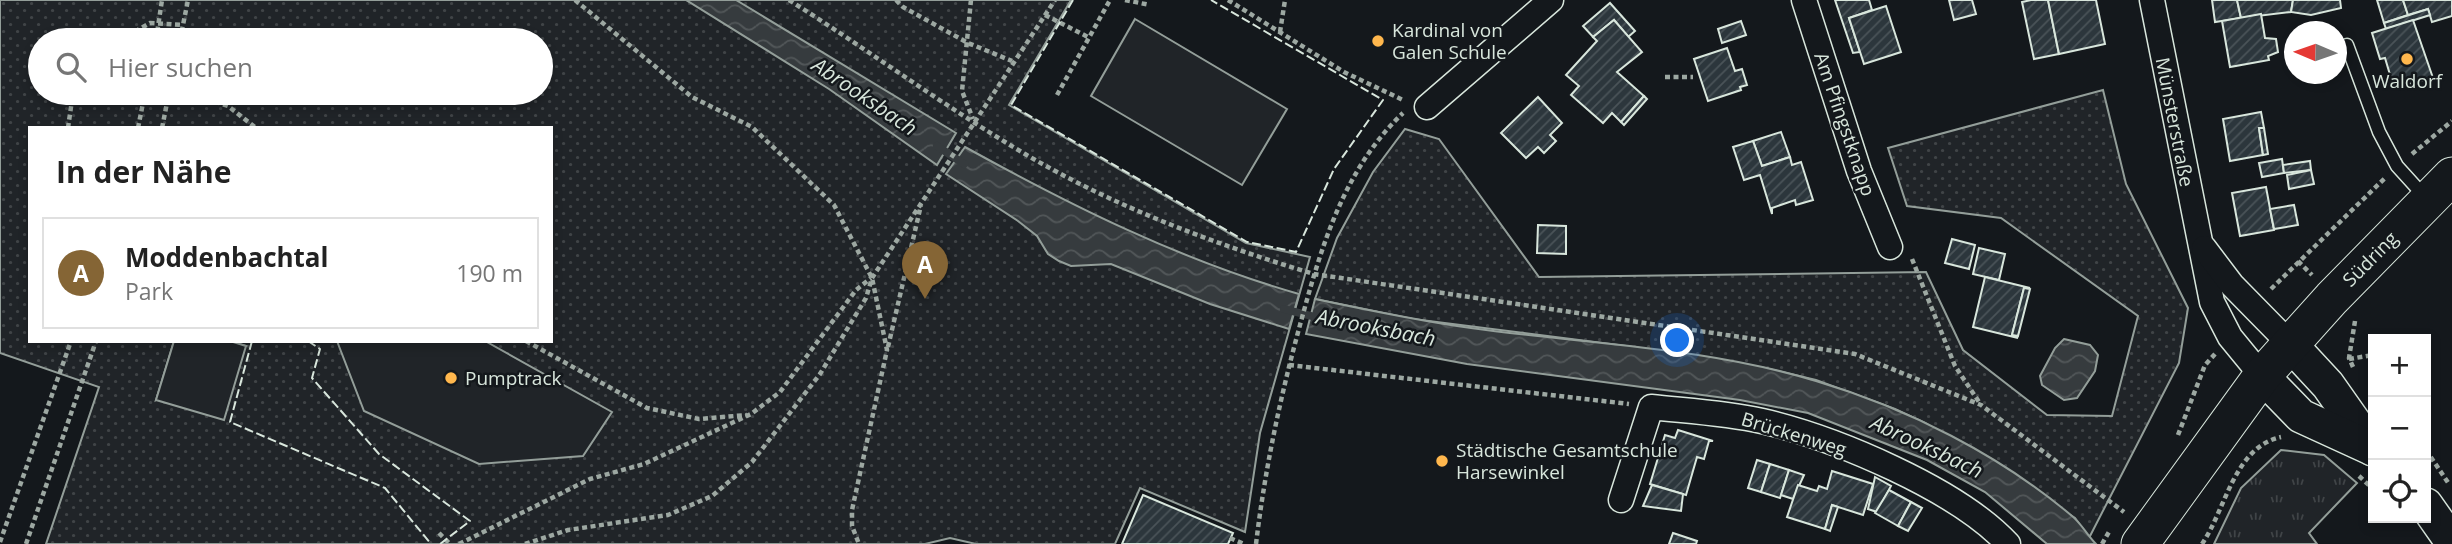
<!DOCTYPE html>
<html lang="de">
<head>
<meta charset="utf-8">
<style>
	:root { --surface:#fff; --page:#f2f2f2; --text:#222; --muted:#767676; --line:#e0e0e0; --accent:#856535 }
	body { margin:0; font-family:"Open Sans",sans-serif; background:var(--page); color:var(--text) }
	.controls { position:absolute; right:21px; bottom:21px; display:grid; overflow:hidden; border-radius:0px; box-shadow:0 4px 10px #0003 }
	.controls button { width:63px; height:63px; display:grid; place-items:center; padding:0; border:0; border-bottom:2px solid var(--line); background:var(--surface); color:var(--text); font:35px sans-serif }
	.compass { position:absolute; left:2284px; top:21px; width:63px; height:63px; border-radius:50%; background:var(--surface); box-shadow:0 4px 10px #0003; rotate:272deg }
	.you { position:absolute; left:1678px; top:341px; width:24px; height:24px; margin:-18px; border:5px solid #fff; border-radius:50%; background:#1a73e8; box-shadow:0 0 0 10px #1a73e833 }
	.badge { display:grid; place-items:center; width:46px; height:46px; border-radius:50%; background:var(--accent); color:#fff; font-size:23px; font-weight:700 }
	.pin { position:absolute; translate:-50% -58px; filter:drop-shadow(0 2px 4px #0008) }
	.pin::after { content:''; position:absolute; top:37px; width:24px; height:21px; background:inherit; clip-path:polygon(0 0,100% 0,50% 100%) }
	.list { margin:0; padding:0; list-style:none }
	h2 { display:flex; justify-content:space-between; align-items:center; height:91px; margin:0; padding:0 28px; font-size:30px }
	h2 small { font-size:23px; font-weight:400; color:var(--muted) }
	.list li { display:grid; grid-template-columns:46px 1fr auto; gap:21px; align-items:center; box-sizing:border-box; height:112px; margin:0 14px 14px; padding:0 14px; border:2px solid var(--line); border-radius:0px }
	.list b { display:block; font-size:26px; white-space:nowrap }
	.list p { margin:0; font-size:23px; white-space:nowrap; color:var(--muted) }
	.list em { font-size:23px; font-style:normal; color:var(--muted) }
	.icon { flex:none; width:38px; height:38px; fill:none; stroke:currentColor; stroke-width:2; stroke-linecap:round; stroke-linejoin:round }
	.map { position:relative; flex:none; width:2452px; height:544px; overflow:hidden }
	.search { position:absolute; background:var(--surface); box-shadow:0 4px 10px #0003; left:28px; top:28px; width:525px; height:77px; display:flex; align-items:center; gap:18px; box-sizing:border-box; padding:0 24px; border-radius:38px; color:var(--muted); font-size:26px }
	.panel { position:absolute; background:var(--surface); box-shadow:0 4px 10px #0003; left:28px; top:126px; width:525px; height:217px; border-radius:0px }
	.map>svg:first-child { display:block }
</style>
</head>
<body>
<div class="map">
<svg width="2452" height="544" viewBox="0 0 2452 544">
	<defs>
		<pattern id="grass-tufts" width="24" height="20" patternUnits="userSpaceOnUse" patternTransform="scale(1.75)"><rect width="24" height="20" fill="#202428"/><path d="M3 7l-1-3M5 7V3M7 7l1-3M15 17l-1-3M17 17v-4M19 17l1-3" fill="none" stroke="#404447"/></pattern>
		<pattern id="park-dots" width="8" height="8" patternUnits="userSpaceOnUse" patternTransform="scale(1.75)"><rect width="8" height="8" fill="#202428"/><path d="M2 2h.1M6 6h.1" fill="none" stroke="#404447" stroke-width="1.8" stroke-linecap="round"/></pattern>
		<pattern id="water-waves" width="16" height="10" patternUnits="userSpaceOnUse" patternTransform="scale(1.75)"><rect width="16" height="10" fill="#363b3e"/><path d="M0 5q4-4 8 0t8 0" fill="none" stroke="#525759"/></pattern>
		<pattern id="building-hatch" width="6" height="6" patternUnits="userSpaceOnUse" patternTransform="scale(1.75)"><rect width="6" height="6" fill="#2c363c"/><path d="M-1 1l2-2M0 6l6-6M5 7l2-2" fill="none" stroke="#4a5358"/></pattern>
	</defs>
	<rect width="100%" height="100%" fill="#14181c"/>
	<path fill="url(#grass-tufts)" stroke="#939e99" stroke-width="2" d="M 2281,450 L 2324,455 L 2357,483 L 2309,533 L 2317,544 L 2214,544 L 2241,488 Z"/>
	<g fill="url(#park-dots)" stroke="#939e99" stroke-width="2" fill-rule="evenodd">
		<path d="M 0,0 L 1071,0 L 1009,105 L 1246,243 L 1310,257 L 1260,433 L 1245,532 L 1140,488 L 1115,544 L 976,544 L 950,538 L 925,544 L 46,544 L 99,387 L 0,353 ZM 40,40 L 541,40 L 541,93 L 40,93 ZM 30,128 L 551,128 L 551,341 L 230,341 L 246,346 L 156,400 L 174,341 L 30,341 Z"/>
		<path d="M 2103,90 L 2126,184 L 2188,308 L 2179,363 L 2089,538 L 2075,518 L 1925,423 L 1895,409 L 1816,380 L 1765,368 L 1634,347 L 1413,319 L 1315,299 L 1337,238 L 1373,172 L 1405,129 L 1439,139 L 1539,277 L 1926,272 L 1963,350 L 2047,415 L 2112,416 L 2138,316 L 2001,218 L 1907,206 L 1888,148 Z"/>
	</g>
	<g fill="#202428" stroke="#939e99" stroke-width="2">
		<path d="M 1135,19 L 1287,109 L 1242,185 L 1091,96 Z"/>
		<path d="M 174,341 L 230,341 L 246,346 L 224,420 L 156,400 Z"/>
		<path d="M 337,341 L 485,341 L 612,412 L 583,456 L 479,464 L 364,411 Z"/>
	</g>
	<g fill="url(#water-waves)" stroke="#939e99" stroke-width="2">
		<path d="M 686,0 L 736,0 L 956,133 L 937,165 L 829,89 Z"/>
		<path d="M 965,147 C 1072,206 1180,260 1299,294 L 1289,329 L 1210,304 L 1111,264 L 1071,266 L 1059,261 L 1048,254 L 1037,236 L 1018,221 L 946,174 Z"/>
		<path d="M 1315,299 C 1367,310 1419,321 1471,328 C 1586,344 1705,347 1816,381 C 1907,408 2000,455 2072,516 C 2081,523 2087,535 2096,544 L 2047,544 L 1985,492 L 1927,460 L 1808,413 L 1740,400 L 1467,364 L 1306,334 Z"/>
		<path d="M 2064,339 L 2090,345 L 2098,355 L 2095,371 L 2077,398 L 2064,400 L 2042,385 L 2040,376 L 2055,348 Z"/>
	</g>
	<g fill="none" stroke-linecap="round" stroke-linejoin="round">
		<g stroke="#363b3e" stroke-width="8">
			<path d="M 937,146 L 964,164"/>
			<path d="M 1284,309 L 1319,318"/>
		</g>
	</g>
	<g fill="url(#building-hatch)" stroke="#d8e6dc" stroke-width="2">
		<path d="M 1835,0 L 1869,0 L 1872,10 L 1849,18 L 1860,52 L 1853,53 Z"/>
		<path d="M 1949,0 L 1972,0 L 1976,14 L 1954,20 Z"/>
		<path d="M 2031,0 L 2048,0 L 2059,54 L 2034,59 L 2022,2 Z"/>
		<path d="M 2048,0 L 2096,0 L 2105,44 L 2059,54 Z"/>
		<path d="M 2212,0 L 2237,0 L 2241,18 L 2215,22 Z"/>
		<path d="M 2237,0 L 2293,0 L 2291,12 L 2241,18 Z"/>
		<path d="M 2293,0 L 2340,0 L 2341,8 L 2311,15 L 2291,12 Z"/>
		<path d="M 2377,0 L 2403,0 L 2408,15 L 2384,23 Z"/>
		<path d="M 2403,0 L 2452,0 L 2452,16 L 2432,22 L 2428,9 L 2408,15 Z"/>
		<path d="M 1610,3 L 1635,31 L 1628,37 L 1614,20 L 1593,37 L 1583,26 Z"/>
		<path d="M 1886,6 L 1901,52 L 1864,64 L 1849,18 Z"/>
		<path d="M 2428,9 L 2430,15 L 2386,29 L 2384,23 Z"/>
		<path d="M 2261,14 L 2265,38 L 2276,39 L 2278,52 L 2268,56 L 2269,60 L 2230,67 L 2222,21 Z"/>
		<path d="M 1614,20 L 1642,52 L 1617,72 L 1644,96 L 1621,122 L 1612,113 L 1603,123 L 1571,95 L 1579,86 L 1566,75 L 1597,41 L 1593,37 Z"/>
		<path d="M 2413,20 L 2433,78 L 2394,88 L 2385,58 L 2380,59 L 2372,33 Z"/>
		<path d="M 1741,21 L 1746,35 L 1722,43 L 1718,29 Z"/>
		<path d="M 1727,48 L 1735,71 L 1742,69 L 1747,85 L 1740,87 L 1741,90 L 1708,101 L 1694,59 Z"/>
		<path d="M 1644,96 L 1647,99 L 1624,125 L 1621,122 Z"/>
		<path d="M 1538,97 L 1562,123 L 1550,135 L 1556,141 L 1544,153 L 1538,147 L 1526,158 L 1501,133 Z"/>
		<path d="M 2261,112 L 2264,128 L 2259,128 L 2263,155 L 2230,161 L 2223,119 Z"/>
		<path d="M 2259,128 L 2264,128 L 2268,154 L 2263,155 Z"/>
		<path d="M 1781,132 L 1790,157 L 1762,166 L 1753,141 Z"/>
		<path d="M 1753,141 L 1762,166 L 1790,157 L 1792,165 L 1801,162 L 1813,200 L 1796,205 L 1795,200 L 1772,208 L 1772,214 L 1760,175 L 1744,180 L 1733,147 Z"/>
		<path d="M 2282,159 L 2284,173 L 2262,177 L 2259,163 Z"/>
		<path d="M 2310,161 L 2311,170 L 2284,173 L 2283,165 Z"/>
		<path d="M 2311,170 L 2314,184 L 2289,189 L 2287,175 Z"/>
		<path d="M 2266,187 L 2274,230 L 2240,236 L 2232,193 Z"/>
		<path d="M 2294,205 L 2298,225 L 2274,229 L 2270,209 Z"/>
		<path d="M 1538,225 L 1566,226 L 1566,254 L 1537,253 Z"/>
		<path d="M 1952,239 L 1975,245 L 1969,269 L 1945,263 Z"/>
		<path d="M 1979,248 L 2005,254 L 1999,280 L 1973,274 Z"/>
		<path d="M 1985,277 L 2030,288 L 2024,288 L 2012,335 L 2018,338 L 1973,327 Z"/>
		<path d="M 2024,288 L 2030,289 L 2018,336 L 2012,335 Z"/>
		<path d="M 1678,430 L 1713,441 L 1709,441 L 1704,459 L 1697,457 L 1686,495 L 1650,484 L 1665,435 L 1675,438 Z"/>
		<path d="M 1757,460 L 1770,464 L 1761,492 L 1748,488 Z"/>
		<path d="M 1770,464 L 1789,470 L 1780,498 L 1761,492 Z"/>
		<path d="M 1789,470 L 1804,475 L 1793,499 L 1781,495 Z"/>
		<path d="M 1832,471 L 1873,484 L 1863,515 L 1832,505 L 1825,529 L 1787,517 L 1798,485 L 1817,491 L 1819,486 L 1827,489 Z"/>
		<path d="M 1875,477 L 1891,486 L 1877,512 L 1868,509 Z"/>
		<path d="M 1652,485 L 1683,494 L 1681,511 L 1643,506 Z"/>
		<path d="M 1889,490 L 1911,502 L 1898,526 L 1875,513 Z"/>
		<path d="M 1143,495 L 1233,533 L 1228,544 L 1122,544 Z"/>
		<path d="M 1911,502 L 1922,508 L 1908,531 L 1898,526 Z"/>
		<path d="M 1832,505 L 1838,507 L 1830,531 L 1825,529 Z"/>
		<path d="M 1673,533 L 1697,541 L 1696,544 L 1669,544 Z"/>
	</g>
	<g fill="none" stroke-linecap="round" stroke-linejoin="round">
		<g stroke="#d8e6dc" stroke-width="15">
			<path id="lane" d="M 2347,45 L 2379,132 L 2397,166 L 2426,198"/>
		</g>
		<g stroke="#d8e6dc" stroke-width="27">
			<g id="street">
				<path d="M 1804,0 L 1859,171 L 1890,247"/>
				<path d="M 2152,0 L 2212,302 L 2230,337 L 2262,376"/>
				<path d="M 1427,107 L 1551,0"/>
				<path d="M 2204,248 L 2232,285 L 2290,344"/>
				<path d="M 1621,500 L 1651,407 C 1688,411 1726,413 1762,421 C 1835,438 1957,489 2008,544"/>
			</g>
		</g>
		<g stroke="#d8e6dc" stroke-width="36">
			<g id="secondary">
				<path d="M 2290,344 L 2328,385 L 2373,449"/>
				<path d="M 2262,376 L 2301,416 L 2373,449"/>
				<path d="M 2426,505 L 2452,542"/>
			</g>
		</g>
		<g stroke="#d8e6dc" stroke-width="39">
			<path id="primary" d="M 2140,544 L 2262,376 L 2332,298 L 2452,176"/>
		</g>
		<g stroke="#9da8a2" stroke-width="4.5" stroke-dasharray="5 3.5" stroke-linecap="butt">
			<path d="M 575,0 L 692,97 L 752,127 L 834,205 L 872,278 L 887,350 L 852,510 L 852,526 L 859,544"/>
			<path d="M 789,0 C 868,50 944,106 1025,154 C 1115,207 1214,244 1314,274 L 1855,354 L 1981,405 L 2124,512"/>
			<path d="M 896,0 L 903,7 L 968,43 L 1012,61"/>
			<path d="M 971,0 L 962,91 L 973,119"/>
			<path d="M 1125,0 L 1150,5"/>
			<path d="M 1228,0 L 1344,72 L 1403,100"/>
			<path d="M 1045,15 L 1088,37"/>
			<path d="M 1280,32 L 1285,0"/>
			<path d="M 120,40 L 150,23 L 183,25"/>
			<path d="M 156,40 L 162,0"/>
			<path d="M 180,40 L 188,0"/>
			<path d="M 1665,77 L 1693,77"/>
			<path d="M 191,93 L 228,106 L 256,128"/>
			<path d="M 1057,95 L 1110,0"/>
			<path d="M 68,128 L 73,93"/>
			<path d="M 138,128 L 145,93"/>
			<path d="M 162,128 L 169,93"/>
			<path d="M 2412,154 L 2452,121"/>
			<path d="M 1912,259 L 1955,366 L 1981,405"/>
			<path d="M 2298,261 L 2312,275"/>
			<path d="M 2271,289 L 2385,178"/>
			<path d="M 526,341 L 647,408 L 699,419 L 747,415"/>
			<path d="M 888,347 L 921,205"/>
			<path d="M 2349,359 L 2373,355"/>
			<path d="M 1289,365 L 1629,404"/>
			<path d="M 2353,367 L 2349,358 L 2355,321"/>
			<path d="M 2178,435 L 2205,365 L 2215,354"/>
			<path d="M 2426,450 L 2449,484"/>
			<path d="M 2359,476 L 2373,489"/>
			<path d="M 439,533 L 450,544"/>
			<path d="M 1230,538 L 1244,544"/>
			<path d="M 0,542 L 71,341"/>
			<path d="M 26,544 L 96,341"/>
			<path d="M 459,544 L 590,479 L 644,464 L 751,414 L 780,392 L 856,290 L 871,278"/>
			<path d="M 525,544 L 568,530 L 668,515 L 712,496 L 752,462 L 820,374 L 866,298 L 872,278 L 1055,0"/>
			<path d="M 1256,544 C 1265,469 1280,398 1300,325 C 1321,248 1343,170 1403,113"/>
			<path d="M 2102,544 L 2110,530"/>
			<path d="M 2202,544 C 2226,509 2234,447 2281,437"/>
		</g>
		<use href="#lane" stroke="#14181c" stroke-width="12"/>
		<use href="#street" stroke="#14181c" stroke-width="24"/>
		<use href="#secondary" stroke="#14181c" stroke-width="33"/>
		<use href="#primary" stroke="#14181c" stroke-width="37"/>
		<g stroke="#d8e6dc" stroke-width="2" stroke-dasharray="9 3.5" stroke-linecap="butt">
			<path d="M 1073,0 L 1011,105 L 1247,242 L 1296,252 L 1334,169 L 1383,100 L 1211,0"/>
			<path d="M 252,341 L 230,422 L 385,488 L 431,544"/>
			<path d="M 308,341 L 320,349 L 312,378 L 379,454 L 470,521 L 440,544"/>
		</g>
	</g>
	<g fill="#ffb74d" stroke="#14181c" stroke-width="2.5">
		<circle cx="1378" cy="41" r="7"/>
		<circle cx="2407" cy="59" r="7"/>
		<circle cx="451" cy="378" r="7"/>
		<circle cx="1442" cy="461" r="7"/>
	</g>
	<g text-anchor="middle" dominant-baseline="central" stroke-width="5" stroke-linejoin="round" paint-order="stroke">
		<g font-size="19" fill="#d8e6dc" stroke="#14181c" text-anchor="start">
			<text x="1392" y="30">Kardinal von<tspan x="1392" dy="22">Galen Schule</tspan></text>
			<text x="2407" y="81" text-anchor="middle">Waldorf</text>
			<text x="465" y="378">Pumptrack</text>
			<text x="1456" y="450">Städtische Gesamtschule<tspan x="1456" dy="22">Harsewinkel</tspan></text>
		</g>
		<g font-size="19" fill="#d8e6dc" stroke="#14181c">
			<text transform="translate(2175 122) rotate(79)">Münsterstraße</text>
			<text transform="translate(1845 124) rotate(71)">Am Pfingstknapp</text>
			<text transform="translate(2370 259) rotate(-45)">Südring</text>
			<text transform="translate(1794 434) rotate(17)">Brückenweg</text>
		</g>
		<g font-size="21" font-style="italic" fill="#d8e6dc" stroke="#14181c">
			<text transform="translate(865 96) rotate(34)">Abrooksbach</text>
			<text transform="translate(1376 327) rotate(11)">Abrooksbach</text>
			<text transform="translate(1927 446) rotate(25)">Abrooksbach</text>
		</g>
	</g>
</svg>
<div class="controls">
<button>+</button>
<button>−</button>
<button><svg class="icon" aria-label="locate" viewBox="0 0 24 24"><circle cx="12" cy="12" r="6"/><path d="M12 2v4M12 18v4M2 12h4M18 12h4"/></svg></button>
</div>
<svg class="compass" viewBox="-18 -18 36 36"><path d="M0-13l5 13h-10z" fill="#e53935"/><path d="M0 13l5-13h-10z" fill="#767676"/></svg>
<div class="you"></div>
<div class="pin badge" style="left:925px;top:299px">A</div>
<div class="search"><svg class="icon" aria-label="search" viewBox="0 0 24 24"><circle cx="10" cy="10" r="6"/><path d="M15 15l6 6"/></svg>Hier suchen</div>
<section class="panel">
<h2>In der Nähe<small></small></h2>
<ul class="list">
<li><span class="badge">A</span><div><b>Moddenbachtal</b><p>Park</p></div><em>190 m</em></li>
</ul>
</section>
</div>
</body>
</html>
